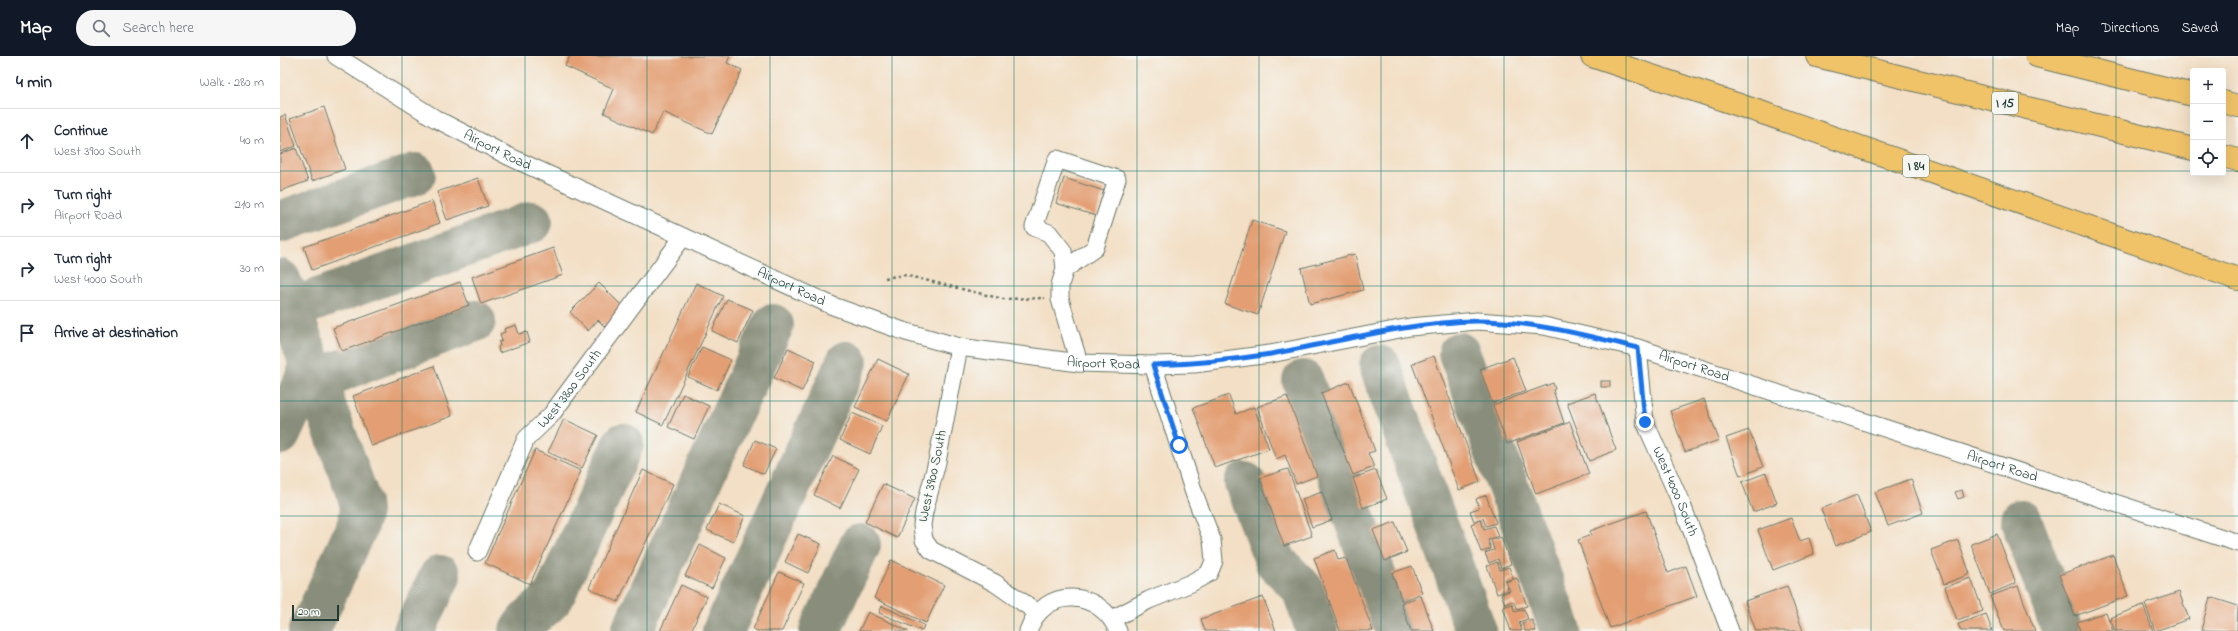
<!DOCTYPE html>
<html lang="en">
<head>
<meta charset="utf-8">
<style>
	:root { --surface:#fff; --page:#f6f6f7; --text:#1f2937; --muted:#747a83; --line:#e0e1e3; --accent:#111827 }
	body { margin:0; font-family:"Indie Flower",sans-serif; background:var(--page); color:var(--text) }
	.controls { position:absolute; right:12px; top:12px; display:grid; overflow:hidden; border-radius:4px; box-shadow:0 4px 16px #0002 }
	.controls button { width:36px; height:36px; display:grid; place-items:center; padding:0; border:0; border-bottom:1px solid var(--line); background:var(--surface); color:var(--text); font:20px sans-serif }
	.scale { position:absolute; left:12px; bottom:10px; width:47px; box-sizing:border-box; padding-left:4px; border:2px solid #1f3d34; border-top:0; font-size:11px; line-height:14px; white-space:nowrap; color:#1f3d34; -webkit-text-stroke:3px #f6f6f2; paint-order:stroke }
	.stop { position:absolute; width:12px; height:12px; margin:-9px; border:3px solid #1a73e8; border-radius:50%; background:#fff }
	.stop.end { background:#1a73e8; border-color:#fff; box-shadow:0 1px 4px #0008 }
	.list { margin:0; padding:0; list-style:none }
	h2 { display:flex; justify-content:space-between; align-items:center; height:52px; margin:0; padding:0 16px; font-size:17px }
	h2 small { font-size:13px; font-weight:400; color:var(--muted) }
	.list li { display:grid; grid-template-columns:26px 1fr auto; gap:12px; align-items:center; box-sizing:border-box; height:64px; padding:0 16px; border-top:1px solid var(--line) }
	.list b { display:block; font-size:15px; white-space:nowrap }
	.list p { margin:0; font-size:13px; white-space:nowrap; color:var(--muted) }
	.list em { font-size:13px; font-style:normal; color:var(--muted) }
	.icon { flex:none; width:22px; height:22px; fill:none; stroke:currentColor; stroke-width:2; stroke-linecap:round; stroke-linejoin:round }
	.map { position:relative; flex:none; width:1958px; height:575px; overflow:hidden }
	header { display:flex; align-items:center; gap:24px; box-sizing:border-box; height:56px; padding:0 20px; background:var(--accent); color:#fff }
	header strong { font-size:19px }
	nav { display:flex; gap:22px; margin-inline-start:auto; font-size:14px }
	.search { width:280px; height:36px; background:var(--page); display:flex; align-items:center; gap:10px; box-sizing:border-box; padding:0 14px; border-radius:22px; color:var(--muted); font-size:15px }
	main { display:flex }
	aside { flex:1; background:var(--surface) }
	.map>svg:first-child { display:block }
</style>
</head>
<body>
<header>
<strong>Map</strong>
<div class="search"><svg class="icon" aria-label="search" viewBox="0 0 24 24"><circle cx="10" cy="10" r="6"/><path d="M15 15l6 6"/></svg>Search here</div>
<nav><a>Map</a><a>Directions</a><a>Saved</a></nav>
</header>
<main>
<aside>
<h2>4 min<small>Walk · 280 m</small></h2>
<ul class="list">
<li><svg class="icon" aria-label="ahead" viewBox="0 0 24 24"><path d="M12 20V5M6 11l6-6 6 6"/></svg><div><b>Continue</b><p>West 3900 South</p></div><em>40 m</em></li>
<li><svg class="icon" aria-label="right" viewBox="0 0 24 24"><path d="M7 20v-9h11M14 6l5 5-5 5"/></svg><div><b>Turn right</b><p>Airport Road</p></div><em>210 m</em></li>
<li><svg class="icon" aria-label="right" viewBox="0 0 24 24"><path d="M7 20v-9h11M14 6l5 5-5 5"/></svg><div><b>Turn right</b><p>West 4000 South</p></div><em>30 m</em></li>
<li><svg class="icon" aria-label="arrive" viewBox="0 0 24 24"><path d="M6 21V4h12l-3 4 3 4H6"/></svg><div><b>Arrive at destination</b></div></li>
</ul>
</aside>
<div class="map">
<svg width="1958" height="575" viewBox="0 0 1958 575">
	<rect width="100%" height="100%" fill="#f6f6f2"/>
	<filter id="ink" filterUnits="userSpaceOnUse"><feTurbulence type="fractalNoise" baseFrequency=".025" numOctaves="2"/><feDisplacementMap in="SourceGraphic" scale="8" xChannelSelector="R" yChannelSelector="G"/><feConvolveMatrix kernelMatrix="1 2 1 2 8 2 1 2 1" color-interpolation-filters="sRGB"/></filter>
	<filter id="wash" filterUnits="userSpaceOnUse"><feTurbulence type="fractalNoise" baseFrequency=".012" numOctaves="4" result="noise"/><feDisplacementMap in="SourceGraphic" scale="16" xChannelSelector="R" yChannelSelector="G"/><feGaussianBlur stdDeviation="0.9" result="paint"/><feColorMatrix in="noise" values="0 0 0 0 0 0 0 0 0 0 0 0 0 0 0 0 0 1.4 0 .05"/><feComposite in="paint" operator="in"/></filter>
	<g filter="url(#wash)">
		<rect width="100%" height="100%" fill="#f3dfc5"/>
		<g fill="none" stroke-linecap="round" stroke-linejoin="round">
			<g stroke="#898e7c" stroke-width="42">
				<path d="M 0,166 L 135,118"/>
				<path d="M 0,224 L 80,446 L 81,455 L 77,471 L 29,575"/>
				<path d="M 3,233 C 10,243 17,249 30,246 L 252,166"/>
				<path d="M 1179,297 L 1281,575"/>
				<path d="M 1100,310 L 1196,575"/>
				<path d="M 1023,325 L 1116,575"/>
				<path d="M 44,343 C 41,331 46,322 57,316 L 195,265"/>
				<path d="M 0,378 L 27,319 L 29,303"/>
				<path d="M 965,427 L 996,506 L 1022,532 L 1037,575"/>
				<path d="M 1741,464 L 1783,575"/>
				<path d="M 134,575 L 160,520"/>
				<path d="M 240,575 C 248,559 264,554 274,540 L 343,388"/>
				<path d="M 352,575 L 493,269"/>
				<path d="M 443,575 L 567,306"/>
				<path d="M 540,575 L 580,489"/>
			</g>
		</g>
		<g id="blocks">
			<g fill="#e39f73">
				<path d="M 290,0 L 450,0 L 447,7 L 462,14 L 432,78 L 383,56 L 372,79 L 324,57 L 334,33 L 285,10 Z"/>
				<path d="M 44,51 L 65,113 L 32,125 L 10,63 Z"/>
				<path d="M 5,59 L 16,90 L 0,96 L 0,61 Z"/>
				<path d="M 16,92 L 28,125 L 0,135 L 0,98 Z"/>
				<path d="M 198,122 L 208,150 L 167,164 L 157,136 Z"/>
				<path d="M 784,122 L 824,135 L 816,160 L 776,147 Z"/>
				<path d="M 152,145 L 160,167 L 32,214 L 24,191 Z"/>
				<path d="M 972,164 L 1005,175 L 978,259 L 945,248 Z"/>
				<path d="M 273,192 L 283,219 L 201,248 L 192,221 Z"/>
				<path d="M 1075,198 L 1083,234 L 1030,248 L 1021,212 Z"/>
				<path d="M 180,226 L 189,249 L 62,295 L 53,272 Z"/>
				<path d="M 319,227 L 344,252 L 325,271 L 318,264 L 308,275 L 290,256 Z"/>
				<path d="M 416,227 L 443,240 L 383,369 L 356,356 Z"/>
				<path d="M 447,243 L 473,254 L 458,287 L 432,275 Z"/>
				<path d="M 236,269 L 239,278 L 247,276 L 250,286 L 219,297 L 218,291 L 220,290 L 219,286 L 222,285 L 220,278 L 225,276 L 224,273 Z"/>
				<path d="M 422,291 L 451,304 L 437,334 L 408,321 Z"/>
				<path d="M 508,292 L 536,305 L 522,335 L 494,322 Z"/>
				<path d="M 1154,300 L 1200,426 L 1179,434 L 1132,308 Z"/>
				<path d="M 1233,301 L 1246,335 L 1212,347 L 1200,313 Z"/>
				<path d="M 598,303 L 629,318 L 607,365 L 575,351 Z"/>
				<path d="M 154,310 L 172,360 L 91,390 L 73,340 Z"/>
				<rect x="1321" y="325" width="9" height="6"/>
				<path d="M 1069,326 L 1095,395 L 1088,397 L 1094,411 L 1073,419 L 1041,337 Z"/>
				<path d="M 1273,327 L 1275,333 L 1273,334 L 1284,367 L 1227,388 L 1213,349 Z"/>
				<path d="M 1315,337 L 1336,394 L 1309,405 L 1287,347 Z"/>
				<path d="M 403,338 L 429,350 L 414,383 L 388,371 Z"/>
				<path d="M 949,339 L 956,358 L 974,351 L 989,393 L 935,412 L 913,352 Z"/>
				<path d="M 1007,340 L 1037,420 L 1016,428 L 1005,399 L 996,403 L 977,351 Z"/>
				<path d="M 1424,343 L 1439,384 L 1405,396 L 1390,355 Z"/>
				<path d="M 572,357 L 602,370 L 590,398 L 560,384 Z"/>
				<path d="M 284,363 L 318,379 L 302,412 L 268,396 Z"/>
				<path d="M 1290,366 L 1309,418 L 1256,438 L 1237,386 Z"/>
				<path d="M 1469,374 L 1483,411 L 1460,420 L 1446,382 Z"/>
				<path d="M 475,384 L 496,393 L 484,418 L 464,409 Z"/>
				<path d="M 255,394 L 301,415 L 250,528 L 205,507 Z"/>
				<path d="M 553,400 L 579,413 L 560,452 L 534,439 Z"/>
				<path d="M 1008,413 L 1032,480 L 1004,490 L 980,422 Z"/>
				<path d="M 363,414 L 393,428 L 338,546 L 309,532 Z"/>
				<path d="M 1096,414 L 1107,443 L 1083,452 L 1073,422 Z"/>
				<path d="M 1486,417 L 1497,447 L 1473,456 L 1462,426 Z"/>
				<path d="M 1631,423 L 1643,457 L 1608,470 L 1595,436 Z"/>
				<path d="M 603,428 L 635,443 L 617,482 L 585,466 Z"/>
				<path d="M 1682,434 L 1684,441 L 1678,443 L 1675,436 Z"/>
				<path d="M 1042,436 L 1052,464 L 1032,471 L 1022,443 Z"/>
				<path d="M 1206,439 L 1216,467 L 1206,470 L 1203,462 L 1194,465 L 1190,455 L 1199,452 L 1196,443 Z"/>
				<path d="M 1577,439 L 1591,476 L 1555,490 L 1541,453 Z"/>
				<path d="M 439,448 L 465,460 L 453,486 L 427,474 Z"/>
				<path d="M 1366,455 L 1388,517 L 1406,510 L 1417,540 L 1330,572 L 1298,484 L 1311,479 L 1310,475 Z"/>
				<path d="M 1511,462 L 1520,485 L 1529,482 L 1534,498 L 1493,514 L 1478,474 Z"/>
				<path d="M 1201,464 L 1204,473 L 1214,470 L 1218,480 L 1208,484 L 1211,493 L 1201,496 L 1191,468 Z"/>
				<path d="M 1115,466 L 1127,496 L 1105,505 L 1093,474 Z"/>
				<path d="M 518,478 L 541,488 L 528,517 L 505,506 Z"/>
				<path d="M 1717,478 L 1736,527 L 1710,538 L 1691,488 Z"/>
				<path d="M 1221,481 L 1231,508 L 1221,512 L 1218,503 L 1209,507 L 1205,497 L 1214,494 L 1211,484 Z"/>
				<path d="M 1678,484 L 1690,518 L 1664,528 L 1651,494 Z"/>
				<path d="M 420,489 L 446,502 L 432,532 L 405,520 Z"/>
				<path d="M 1055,494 L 1058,504 L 1066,502 L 1093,575 L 1060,575 L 1034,502 Z"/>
				<path d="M 1833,499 L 1848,540 L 1795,560 L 1779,519 Z"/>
				<path d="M 611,504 L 664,529 L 646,567 L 594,542 Z"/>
				<path d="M 1217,506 L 1220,514 L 1229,511 L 1233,522 L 1225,525 L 1228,534 L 1217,538 L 1207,510 Z"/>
				<path d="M 1132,510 L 1142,537 L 1122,545 L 1112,517 Z"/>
				<path d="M 499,516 L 524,527 L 502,575 L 477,575 L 473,573 Z"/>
				<path d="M 1237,522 L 1247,550 L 1237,553 L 1233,545 L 1225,548 L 1221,538 L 1230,535 L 1226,526 Z"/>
				<path d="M 1691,522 L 1703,555 L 1677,564 L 1665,531 Z"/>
				<path d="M 401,529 L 427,541 L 411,575 L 380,575 Z"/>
				<path d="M 1507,530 L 1523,575 L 1476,575 L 1465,545 Z"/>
				<path d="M 1738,530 L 1755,575 L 1724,575 L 1710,540 Z"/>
				<path d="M 1899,536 L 1909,563 L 1875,575 L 1865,548 Z"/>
				<path d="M 1141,540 L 1154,575 L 1131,575 L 1121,547 Z"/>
				<path d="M 983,541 L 996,575 L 925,575 L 921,563 Z"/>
				<path d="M 1930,541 L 1958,550 L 1957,575 L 1921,574 Z"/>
				<path d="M 1232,548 L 1235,556 L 1244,553 L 1248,563 L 1239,566 L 1242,575 L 1231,575 L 1223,551 Z"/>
				<path d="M 1863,549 L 1873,575 L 1835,575 L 1830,562 Z"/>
				<path d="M 602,550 L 644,569 L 642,575 L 599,557 Z"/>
				<path d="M 588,556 L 628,575 L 579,575 Z"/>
				<path d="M 1826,556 L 1833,575 L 1800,575 L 1797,566 Z"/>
				<path d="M 1706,558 L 1712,575 L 1681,575 L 1678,568 Z"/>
				<path d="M 1252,564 L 1256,575 L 1245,575 L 1242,567 Z"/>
			</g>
		</g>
	</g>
	<g filter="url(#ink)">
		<use href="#blocks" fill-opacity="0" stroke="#697667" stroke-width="1"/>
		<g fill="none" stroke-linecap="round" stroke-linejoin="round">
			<g stroke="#697667" stroke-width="19">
				<g id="minor">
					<path id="s1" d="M 56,0 L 156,63 L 228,100 L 553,250 L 623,275 L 679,291 L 799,307 L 873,309 L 914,308 L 990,298 L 1130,271 L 1197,265 L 1264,270 L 1358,292 L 1958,487"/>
					<path d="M 785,213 L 815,192 L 837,123 L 777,103 L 754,171 L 769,177 L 783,195 L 785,213 L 780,229 L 780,243 L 799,307"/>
					<path d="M 679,291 L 657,406 L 644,456 L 642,469 L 644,484 L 651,494 L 715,527 L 758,557"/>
					<path id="s2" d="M 1358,292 L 1365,366 L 1402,449 L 1450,575"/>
					<path id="s3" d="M 197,496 L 246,383 L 271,359 L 403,181"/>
					<path d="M 832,563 L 869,544 L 911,527 L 929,517 L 934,505 L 932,484 L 914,437 L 873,309"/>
					<path d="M 748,575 C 764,529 820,533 838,575"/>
				</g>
			</g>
			<g stroke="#697667" stroke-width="24">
				<g id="highway">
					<path d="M 1312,0 L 1483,57 L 1958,223"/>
					<path d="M 1537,0 L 1913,93"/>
					<path d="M 1757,0 L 1913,39"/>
					<path d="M 1943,46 L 1958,50"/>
					<path d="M 1943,100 L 1958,104"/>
				</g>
			</g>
			<path stroke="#697667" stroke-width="2.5" stroke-dasharray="3 3" stroke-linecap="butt" d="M 605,222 L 624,219 L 723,243 L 765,242"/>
			<use href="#minor" stroke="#fff" stroke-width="17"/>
			<use href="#highway" stroke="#f0c369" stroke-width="22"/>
		</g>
	</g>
	<g fill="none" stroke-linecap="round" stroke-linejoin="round" filter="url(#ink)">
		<path stroke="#1a73e8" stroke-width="5" d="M 899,389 L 873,309 C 912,308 952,304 991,298 C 1059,286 1128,266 1197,265 C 1252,265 1305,279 1358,292 L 1365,366"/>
	</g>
	<path fill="none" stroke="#0f766e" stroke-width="1" stroke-opacity="0.55" d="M 122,0 L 122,575M 245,0 L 245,575M 367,0 L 367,575M 490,0 L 490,575M 612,0 L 612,575M 734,0 L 734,575M 857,0 L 857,575M 979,0 L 979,575M 1101,0 L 1101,575M 1224,0 L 1224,575M 1346,0 L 1346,575M 1468,0 L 1468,575M 1591,0 L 1591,575M 1713,0 L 1713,575M 1836,0 L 1836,575M 0,115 L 1913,115M 1943,115 L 1958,115M 0,230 L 1958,230M 0,345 L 1958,345M 0,460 L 1958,460"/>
	<g text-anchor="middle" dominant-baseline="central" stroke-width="3" stroke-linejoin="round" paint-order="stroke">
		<g fill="#f6f6f2" stroke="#60746d" stroke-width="1">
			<rect x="1712" y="36" width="26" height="22" rx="3"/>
			<rect x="1623" y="99" width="26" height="22" rx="3"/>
		</g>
		<g font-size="13" font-weight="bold" fill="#1f3d34">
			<text x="1725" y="47">I 15</text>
			<text x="1636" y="110">I 84</text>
		</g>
		<g font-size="14" fill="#1f3d34" stroke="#f6f6f2">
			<text stroke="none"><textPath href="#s1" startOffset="187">Airport Road</textPath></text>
			<text stroke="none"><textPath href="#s1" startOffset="511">Airport Road</textPath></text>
			<text stroke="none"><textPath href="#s1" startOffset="835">Airport Road</textPath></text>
			<text stroke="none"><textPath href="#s1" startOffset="1435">Airport Road</textPath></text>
			<text stroke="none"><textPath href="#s3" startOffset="190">West 3800 South</textPath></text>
			<text stroke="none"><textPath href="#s1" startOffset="1759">Airport Road</textPath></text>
			<text transform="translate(653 420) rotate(-78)">West 3900 South</text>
			<text stroke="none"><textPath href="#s2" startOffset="150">West 4000 South</textPath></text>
		</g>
	</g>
</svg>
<div class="controls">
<button>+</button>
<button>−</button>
<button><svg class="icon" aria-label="locate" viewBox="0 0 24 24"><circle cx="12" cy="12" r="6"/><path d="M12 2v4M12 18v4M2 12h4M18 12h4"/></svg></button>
</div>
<div class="scale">20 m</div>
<div class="stop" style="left:899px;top:389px"></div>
<div class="stop end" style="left:1365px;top:366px"></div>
</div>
</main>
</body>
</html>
